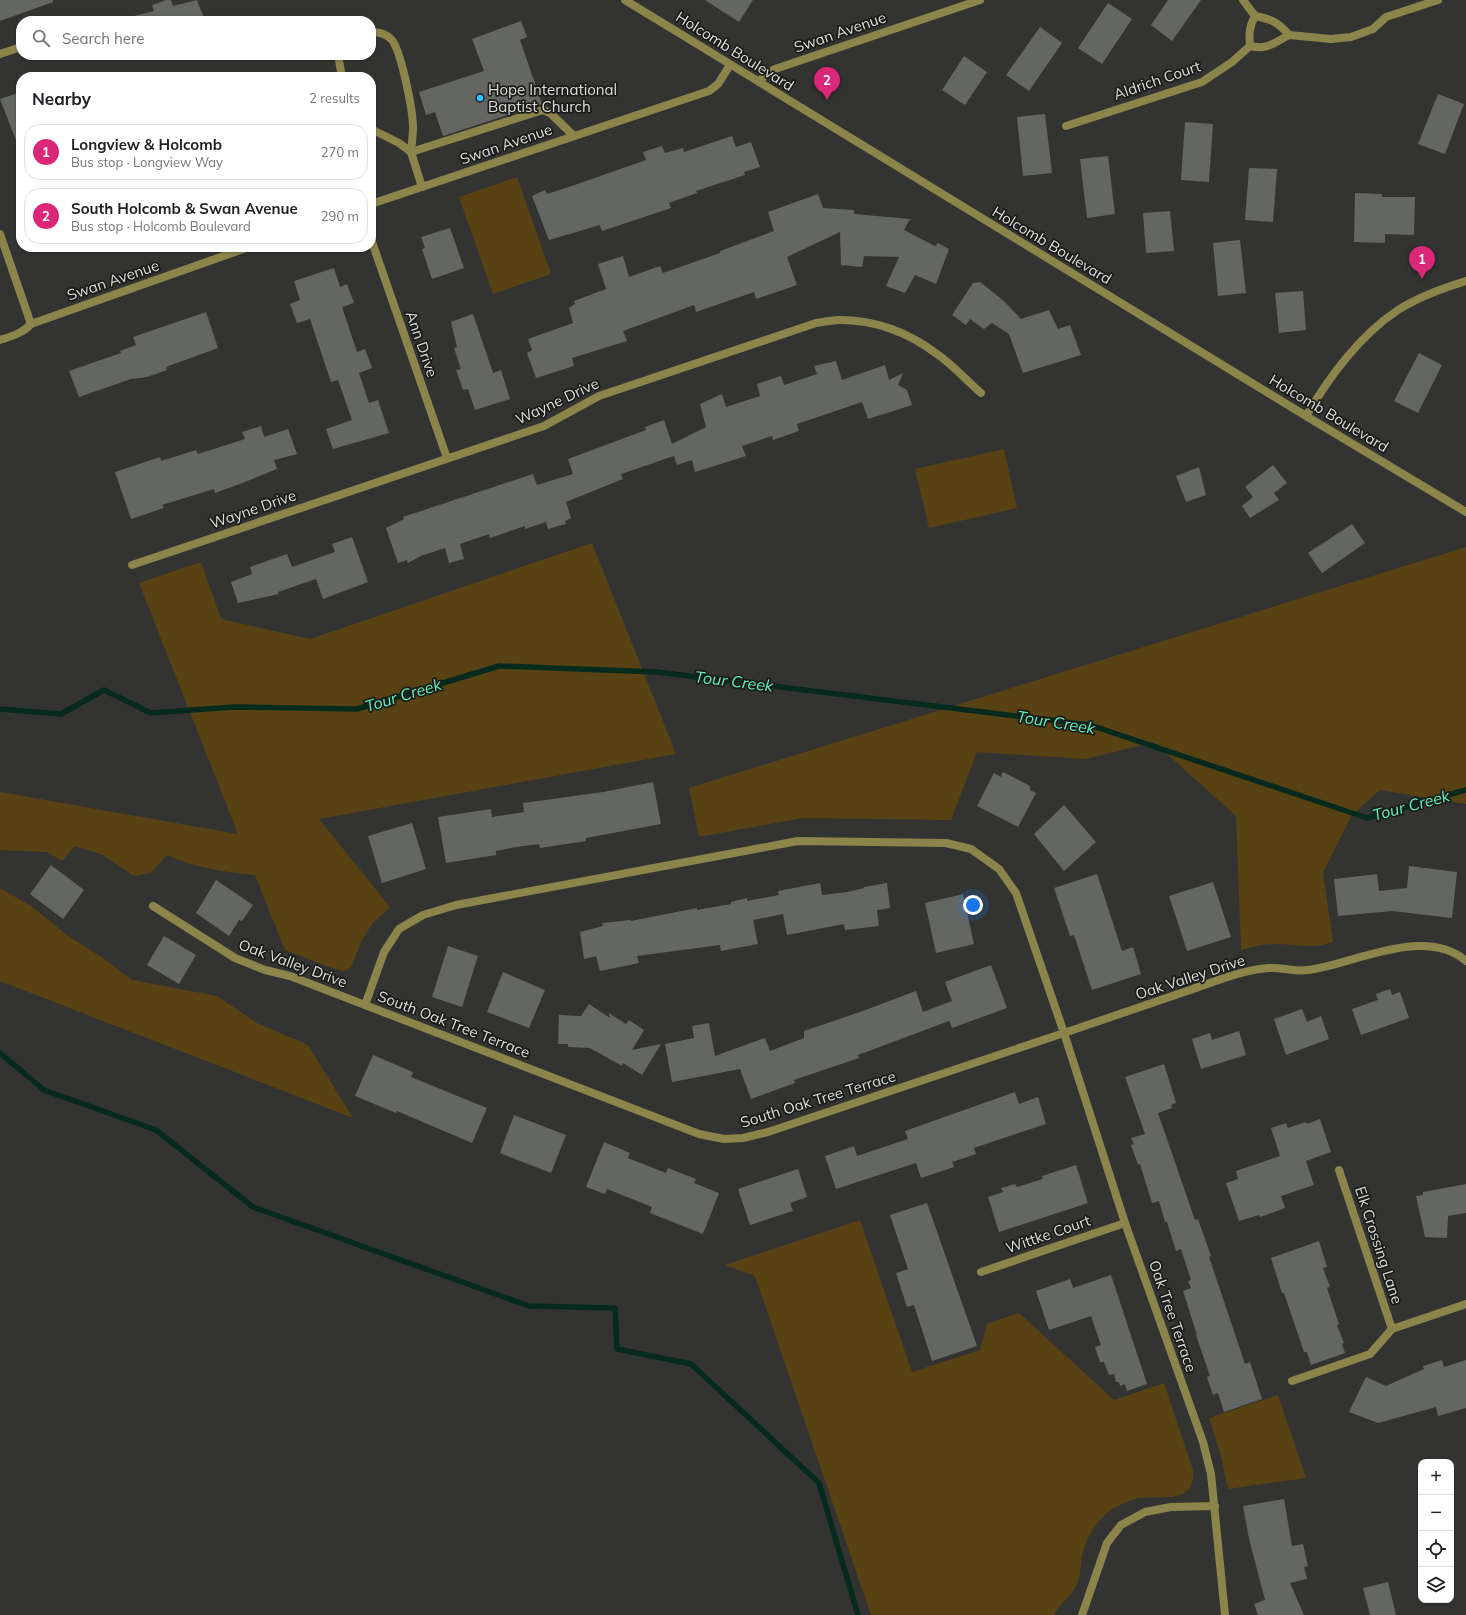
<!DOCTYPE html>
<html lang="en">
<head>
<meta charset="utf-8">
<style>
	:root { --surface:#fff; --page:#f2f2f2; --text:#202124; --muted:#757577; --line:#e0e0e0; --accent:#db2777 }
	body { margin:0; font-family:Mulish,sans-serif; background:var(--page); color:var(--text) }
	.controls { position:absolute; right:12px; bottom:12px; display:grid; overflow:hidden; border-radius:8px; box-shadow:0 1px 3px #0004 }
	.controls button { width:36px; height:36px; display:grid; place-items:center; padding:0; border:0; border-bottom:1px solid var(--line); background:var(--surface); color:var(--text); font:20px sans-serif }
	.you { position:absolute; left:973px; top:905px; width:14px; height:14px; margin:-10px; border:3px solid #fff; border-radius:50%; background:#1a73e8; box-shadow:0 0 0 6px #1a73e833 }
	.badge { display:grid; place-items:center; width:26px; height:26px; border-radius:50%; background:var(--accent); color:#fff; font-size:13px; font-weight:700 }
	.pin { position:absolute; translate:-50% -33px; filter:drop-shadow(0 1px 2px #0008) }
	.pin::after { content:''; position:absolute; top:21px; width:14px; height:12px; background:inherit; clip-path:polygon(0 0,100% 0,50% 100%) }
	.list { margin:0; padding:0; list-style:none }
	h2 { display:flex; justify-content:space-between; align-items:center; height:52px; margin:0; padding:0 16px; font-size:17px }
	h2 small { font-size:13px; font-weight:400; color:var(--muted) }
	.list li { display:grid; grid-template-columns:26px 1fr auto; gap:12px; align-items:center; box-sizing:border-box; height:56px; margin:0 8px 8px; padding:0 8px; border:1px solid var(--line); border-radius:16px }
	.list b { display:block; font-size:15px; white-space:nowrap }
	.list p { margin:0; font-size:13px; white-space:nowrap; color:var(--muted) }
	.list em { font-size:13px; font-style:normal; color:var(--muted) }
	.icon { flex:none; width:22px; height:22px; fill:none; stroke:currentColor; stroke-width:2; stroke-linecap:round; stroke-linejoin:round }
	.map { position:relative; flex:none; width:1466px; height:1615px; overflow:hidden }
	.search { position:absolute; background:var(--surface); box-shadow:0 1px 3px #0004; left:16px; top:16px; width:360px; height:44px; display:flex; align-items:center; gap:10px; box-sizing:border-box; padding:0 14px; border-radius:16px; color:var(--muted); font-size:15px }
	.panel { position:absolute; background:var(--surface); box-shadow:0 1px 3px #0004; left:16px; top:72px; width:360px; height:180px; border-radius:16px }
	.map>svg:first-child { display:block }
</style>
</head>
<body>
<div class="map">
<svg width="1466" height="1615" viewBox="0 0 1466 1615">
	<rect width="100%" height="100%" fill="#333431"/>
	<g fill="#584214">
		<path d="M 517,177 L 551,274 L 493,294 L 459,197 Z"/>
		<path d="M 1004,449 L 1017,508 L 929,528 L 915,469 Z"/>
		<path d="M 592,543 L 676,754 L 319,819 L 390,907 L 372,924 L 362,940 L 351,967 L 345,971 L 338,970 L 285,950 L 255,875 C 225,872 195,868 167,855 L 151,873 L 134,876 L 103,855 L 75,846 L 62,861 L 47,852 L 0,850 L 0,792 L 238,834 L 139,583 L 201,562 L 221,619 L 310,639 Z"/>
		<path d="M 1466,547 L 1466,804 L 1380,790 L 1352,815 L 1323,873 L 1333,942 C 1308,950 1299,944 1275,944 C 1264,944 1252,947 1241,950 L 1236,816 L 1154,742 L 1086,759 L 977,752 L 951,820 L 802,818 L 699,837 L 689,788 Z"/>
		<path d="M 0,888 L 31,906 L 67,935 L 103,958 L 132,980 L 217,996 L 257,1023 L 308,1045 L 353,1118 L 0,981 Z"/>
		<path d="M 860,1220 L 912,1372 L 980,1350 L 987,1324 L 1019,1313 L 1114,1400 L 1164,1383 L 1193,1470 C 1196,1504 1164,1496 1141,1498 C 1131,1499 1119,1505 1110,1511 C 1098,1519 1089,1534 1084,1548 C 1080,1561 1082,1574 1076,1586 C 1070,1598 1059,1604 1054,1615 L 871,1615 L 755,1276 L 725,1265 Z"/>
		<path d="M 1278,1395 L 1306,1478 L 1228,1489 L 1220,1452 L 1209,1418 Z"/>
	</g>
	<g fill="none" stroke-linecap="round" stroke-linejoin="round">
		<g stroke="#072a1e" stroke-width="5.5">
			<path d="M 0,709 L 61,714 L 104,690 L 151,713 L 234,707 L 357,709 L 499,666 L 657,672 L 1090,725 L 1367,818 L 1466,790"/>
			<path d="M 0,1053 L 44,1090 L 156,1130 L 253,1207 L 529,1306 L 615,1308 L 617,1349 L 691,1364 L 819,1483 L 858,1615"/>
		</g>
	</g>
	<g fill="#646664">
		<path d="M 0,0 L 53,0 L 53,2 L 0,21 Z"/>
		<path d="M 166,0 L 171,0 L 173,6 L 197,0 L 205,21 L 134,21 L 134,16 L 154,11 L 152,5 Z"/>
		<path d="M 705,0 L 753,0 L 739,22 Z"/>
		<path d="M 1168,0 L 1201,0 L 1172,41 L 1151,25 Z"/>
		<path d="M 1108,3 L 1132,19 L 1102,64 L 1078,48 Z"/>
		<path d="M 521,21 L 527,37 L 520,40 L 542,104 L 443,136 L 435,112 L 426,115 L 419,92 L 484,71 L 472,39 Z"/>
		<path d="M 1040,27 L 1062,43 L 1029,91 L 1006,75 Z"/>
		<path d="M 964,56 L 987,72 L 965,105 L 942,90 Z"/>
		<path d="M 21,92 L 21,150 L 20,151 L 0,99 Z"/>
		<path d="M 1438,94 L 1464,104 L 1445,154 L 1418,144 Z"/>
		<path d="M 1045,114 L 1052,173 L 1023,176 L 1017,117 Z"/>
		<path d="M 1185,122 L 1213,124 L 1209,182 L 1181,180 Z"/>
		<path d="M 732,136 L 736,147 L 751,142 L 760,167 L 744,172 L 745,175 L 696,191 L 697,193 L 669,203 L 671,208 L 602,231 L 600,225 L 549,240 L 532,196 L 545,190 L 547,194 L 569,187 L 646,160 L 643,152 L 662,146 L 665,153 L 683,148 L 684,152 Z"/>
		<path d="M 1108,156 L 1115,214 L 1087,218 L 1080,159 Z"/>
		<path d="M 1249,168 L 1277,169 L 1273,222 L 1245,220 Z"/>
		<path d="M 1355,193 L 1382,194 L 1382,197 L 1415,197 L 1414,235 L 1385,234 L 1385,243 L 1354,242 Z"/>
		<path d="M 818,194 L 823,208 L 854,210 L 854,214 L 910,219 L 904,230 L 935,246 L 938,243 L 949,249 L 936,284 L 915,275 L 905,293 L 886,286 L 899,257 L 864,256 L 862,267 L 841,265 L 840,232 L 787,257 L 797,285 L 756,299 L 754,292 L 696,312 L 694,305 L 623,331 L 627,341 L 572,358 L 574,366 L 536,378 L 527,353 L 532,350 L 528,339 L 573,323 L 569,308 L 575,304 L 574,301 L 606,289 L 598,264 L 623,256 L 629,277 L 660,266 L 663,273 L 720,253 L 720,251 L 774,231 L 768,212 Z"/>
		<path d="M 1170,211 L 1174,251 L 1146,253 L 1143,213 Z"/>
		<path d="M 450,228 L 464,268 L 432,279 L 422,249 L 425,248 L 421,237 Z"/>
		<path d="M 1240,240 L 1246,293 L 1218,296 L 1213,243 Z"/>
		<path d="M 334,268 L 340,287 L 347,284 L 354,303 L 342,307 L 357,352 L 365,349 L 372,368 L 359,373 L 369,403 L 378,400 L 389,433 L 333,449 L 326,429 L 352,420 L 338,380 L 331,382 L 310,319 L 297,323 L 290,304 L 300,300 L 294,281 Z"/>
		<path d="M 980,282 L 1004,301 L 1021,319 L 1049,310 L 1058,329 L 1070,325 L 1081,355 L 1023,373 L 1009,334 L 992,323 L 984,329 L 970,319 L 966,325 L 952,315 L 973,283 Z"/>
		<path d="M 1303,291 L 1306,330 L 1279,333 L 1275,293 Z"/>
		<path d="M 206,312 L 218,348 L 166,367 L 167,370 L 147,377 L 131,379 L 79,397 L 69,371 L 121,353 L 120,351 L 136,345 L 133,337 Z"/>
		<path d="M 473,314 L 493,373 L 501,370 L 510,399 L 475,410 L 468,389 L 463,390 L 456,370 L 461,369 L 454,348 L 457,347 L 451,322 Z"/>
		<path d="M 1419,353 L 1442,365 L 1418,413 L 1394,401 Z"/>
		<path d="M 836,361 L 842,380 L 885,365 L 889,380 L 903,373 L 898,385 L 907,390 L 912,405 L 868,419 L 862,402 L 797,424 L 799,431 L 773,440 L 772,436 L 742,446 L 746,456 L 695,472 L 692,460 L 677,465 L 674,456 L 621,474 L 623,479 L 566,502 L 571,518 L 565,521 L 566,524 L 548,529 L 546,522 L 525,529 L 525,526 L 490,538 L 489,534 L 460,544 L 464,559 L 449,563 L 445,548 L 421,556 L 408,563 L 407,560 L 398,563 L 386,528 L 404,519 L 403,517 L 533,474 L 537,485 L 573,474 L 568,459 L 646,430 L 645,427 L 664,420 L 672,444 L 706,427 L 700,404 L 722,394 L 726,407 L 760,396 L 757,384 L 781,376 L 784,385 L 817,374 L 814,366 Z"/>
		<path d="M 261,426 L 264,437 L 288,429 L 297,454 L 274,460 L 277,469 L 245,482 L 215,493 L 214,489 L 162,505 L 164,508 L 131,519 L 115,472 L 160,457 L 161,461 L 196,450 L 198,454 L 245,439 L 242,432 Z"/>
		<path d="M 1273,465 L 1287,483 L 1274,493 L 1279,500 L 1250,518 L 1242,506 L 1253,497 L 1245,487 Z"/>
		<path d="M 1199,467 L 1206,495 L 1186,502 L 1176,476 Z"/>
		<path d="M 1352,524 L 1365,543 L 1322,573 L 1308,553 Z"/>
		<path d="M 352,537 L 368,582 L 323,599 L 316,579 L 278,592 L 279,594 L 238,603 L 231,582 L 252,574 L 250,567 L 287,554 L 292,567 L 335,552 L 332,544 Z"/>
		<path d="M 1003,772 L 1030,786 L 1030,790 L 1036,793 L 1018,827 L 977,806 L 994,773 L 1001,777 Z"/>
		<path d="M 653,782 L 661,824 L 586,838 L 586,841 L 540,848 L 539,844 L 516,847 L 496,851 L 496,855 L 446,863 L 438,817 L 491,809 L 492,817 L 524,812 L 523,803 L 603,792 Z"/>
		<path d="M 1064,805 L 1096,842 L 1064,871 L 1034,834 Z"/>
		<path d="M 412,823 L 426,869 L 382,883 L 368,836 Z"/>
		<path d="M 51,865 L 84,890 L 63,919 L 30,894 Z"/>
		<path d="M 1409,866 L 1457,872 L 1452,918 L 1392,911 L 1338,916 L 1334,879 L 1377,874 L 1379,891 L 1407,888 Z"/>
		<path d="M 1097,874 L 1122,951 L 1133,947 L 1141,974 L 1092,990 L 1074,935 L 1070,936 L 1054,888 Z"/>
		<path d="M 216,880 L 253,905 L 242,921 L 239,920 L 229,936 L 196,913 Z"/>
		<path d="M 1213,882 L 1231,937 L 1187,951 L 1169,896 Z"/>
		<path d="M 820,883 L 822,895 L 848,892 L 864,888 L 864,887 L 887,883 L 890,908 L 877,910 L 879,926 L 845,930 L 844,924 L 787,935 L 783,914 L 753,920 L 758,944 L 721,951 L 720,945 L 637,956 L 639,963 L 600,971 L 596,956 L 584,959 L 580,932 L 603,926 L 602,923 L 631,920 L 631,921 L 697,908 L 697,910 L 731,904 L 731,902 L 747,898 L 747,901 L 779,895 L 778,891 Z"/>
		<path d="M 963,894 L 974,944 L 936,953 L 925,903 Z"/>
		<path d="M 164,936 L 196,955 L 179,984 L 147,965 Z"/>
		<path d="M 448,946 L 478,956 L 462,1007 L 432,997 Z"/>
		<path d="M 991,965 L 1007,1008 L 952,1028 L 949,1021 L 858,1055 L 859,1058 L 794,1080 L 795,1083 L 751,1099 L 740,1069 L 672,1082 L 665,1044 L 694,1038 L 692,1026 L 709,1023 L 715,1056 L 765,1038 L 770,1051 L 804,1038 L 804,1031 L 860,1012 L 916,991 L 923,1012 L 952,1001 L 945,982 Z"/>
		<path d="M 503,972 L 545,990 L 529,1028 L 487,1012 Z"/>
		<path d="M 1390,989 L 1392,995 L 1400,992 L 1409,1018 L 1361,1035 L 1352,1009 L 1378,1000 L 1376,994 Z"/>
		<path d="M 589,1004 L 610,1018 L 609,1013 L 626,1024 L 629,1020 L 644,1030 L 632,1050 L 661,1044 L 642,1075 L 623,1063 L 622,1066 L 590,1048 L 568,1047 L 568,1044 L 558,1044 L 559,1015 L 581,1016 Z"/>
		<path d="M 1302,1009 L 1307,1022 L 1321,1016 L 1329,1039 L 1286,1055 L 1274,1019 Z"/>
		<path d="M 1239,1031 L 1246,1055 L 1201,1069 L 1192,1039 L 1210,1033 L 1212,1040 Z"/>
		<path d="M 373,1055 L 413,1072 L 411,1077 L 487,1108 L 472,1143 L 397,1111 L 396,1113 L 355,1096 Z"/>
		<path d="M 1164,1064 L 1176,1103 L 1171,1105 L 1172,1108 L 1158,1113 L 1195,1220 L 1198,1219 L 1211,1256 L 1209,1257 L 1245,1364 L 1250,1362 L 1262,1399 L 1224,1412 L 1218,1393 L 1213,1395 L 1207,1377 L 1210,1376 L 1196,1335 L 1197,1335 L 1183,1291 L 1191,1288 L 1188,1281 L 1191,1280 L 1181,1249 L 1176,1251 L 1167,1222 L 1165,1222 L 1159,1201 L 1152,1203 L 1140,1164 L 1138,1165 L 1131,1145 L 1134,1144 L 1131,1138 L 1145,1134 L 1125,1077 Z"/>
		<path d="M 1015,1092 L 1019,1104 L 1038,1097 L 1046,1124 L 974,1148 L 976,1154 L 952,1162 L 954,1167 L 921,1178 L 916,1163 L 836,1189 L 825,1156 L 854,1146 L 857,1156 L 908,1139 L 905,1131 Z"/>
		<path d="M 514,1115 L 566,1135 L 551,1173 L 500,1153 Z"/>
		<path d="M 1320,1119 L 1331,1152 L 1306,1161 L 1314,1185 L 1281,1196 L 1285,1208 L 1260,1217 L 1259,1215 L 1239,1221 L 1226,1183 L 1238,1179 L 1236,1171 L 1280,1156 L 1271,1128 L 1286,1123 L 1288,1128 L 1306,1122 L 1307,1124 Z"/>
		<path d="M 604,1142 L 630,1153 L 628,1158 L 666,1173 L 668,1168 L 696,1179 L 694,1183 L 719,1193 L 703,1234 L 650,1213 L 652,1207 L 607,1189 L 605,1194 L 586,1187 Z"/>
		<path d="M 1076,1165 L 1088,1203 L 999,1232 L 988,1197 L 1003,1192 L 1001,1188 L 1015,1184 L 1017,1187 L 1043,1179 L 1042,1176 Z"/>
		<path d="M 798,1169 L 807,1197 L 790,1203 L 793,1211 L 750,1225 L 738,1189 Z"/>
		<path d="M 1466,1184 L 1466,1213 L 1448,1216 L 1447,1238 L 1425,1237 L 1416,1196 L 1423,1195 L 1423,1192 Z"/>
		<path d="M 927,1203 L 977,1346 L 932,1361 L 914,1305 L 907,1307 L 896,1273 L 908,1269 L 890,1215 Z"/>
		<path d="M 1319,1241 L 1327,1267 L 1323,1268 L 1330,1287 L 1327,1288 L 1339,1324 L 1337,1325 L 1344,1343 L 1342,1344 L 1345,1353 L 1311,1365 L 1307,1352 L 1304,1352 L 1284,1293 L 1282,1293 L 1271,1258 Z"/>
		<path d="M 1111,1275 L 1147,1384 L 1127,1391 L 1125,1384 L 1120,1386 L 1119,1382 L 1116,1382 L 1114,1374 L 1109,1375 L 1104,1362 L 1100,1362 L 1095,1347 L 1101,1345 L 1091,1316 L 1049,1330 L 1036,1291 L 1070,1279 L 1073,1288 Z"/>
		<path d="M 1442,1360 L 1444,1367 L 1466,1360 L 1466,1408 L 1438,1416 L 1436,1407 L 1378,1423 L 1349,1412 L 1366,1377 L 1386,1386 L 1424,1369 L 1423,1366 Z"/>
		<path d="M 1284,1499 L 1292,1546 L 1303,1544 L 1308,1566 L 1304,1567 L 1307,1579 L 1290,1583 L 1304,1615 L 1258,1615 L 1254,1604 L 1265,1600 L 1249,1539 L 1243,1506 Z"/>
		<path d="M 1388,1582 L 1396,1615 L 1370,1615 L 1363,1588 Z"/>
	</g>
	<g fill="none" stroke-linecap="round" stroke-linejoin="round">
		<g stroke="#8b854b" stroke-width="8">
			<path d="M 371,32 C 378,32 386,34 391,39 C 401,49 413,111 413,127 C 413,135 412,143 411,152"/>
			<path d="M 1289,35 L 1331,39 L 1351,37 L 1373,29 L 1386,17 L 1438,0"/>
			<path d="M 338,55 L 342,77"/>
			<path d="M 1066,126 L 1202,82 L 1232,62 L 1250,46"/>
			<path d="M 371,129 L 399,143 L 411,152"/>
			<path d="M 422,187 L 411,152 L 543,110 L 550,113 L 574,136"/>
			<path d="M 0,340 C 12,336 23,333 31,324"/>
			<path d="M 1292,1381 L 1370,1354 L 1392,1329"/>
			<path d="M 1082,1615 L 1107,1543 L 1121,1525 L 1145,1512 L 1171,1507 L 1215,1506"/>
		</g>
		<g stroke="#8b854b" stroke-width="8">
			<path d="M 1243,0 L 1255,16 C 1271,19 1278,22 1289,35 C 1274,43 1267,50 1250,46 C 1249,35 1249,26 1255,16"/>
			<path d="M 0,54 L 21,47"/>
			<path d="M 371,204 L 709,91 L 718,84 L 730,65"/>
			<path d="M 0,234 L 31,324 L 249,247"/>
			<path d="M 371,239 L 447,458"/>
			<path d="M 1306,416 C 1330,376 1359,336 1398,310 C 1418,297 1443,288 1466,281"/>
			<path d="M 132,565 L 544,426 L 599,396 L 816,323 C 824,322 832,320 840,320 C 876,320 909,333 937,354 C 953,365 966,380 981,393"/>
			<path d="M 798,841 L 946,843 L 971,849 L 999,869 L 1016,893 L 1064,1033 L 768,1132 L 743,1138 L 724,1139 L 699,1134 L 365,1005 L 384,952 L 399,929 L 423,915 L 456,905 Z"/>
			<path d="M 153,906 L 235,958 L 265,970 L 290,976 L 365,1005"/>
			<path d="M 1339,1170 L 1392,1329 L 1466,1304"/>
			<path d="M 981,1272 L 1125,1223"/>
			<path d="M 1225,1615 L 1211,1474 L 1203,1442 L 1125,1223 L 1064,1033 C 1105,1019 1146,1005 1187,991 C 1214,982 1241,970 1269,968 C 1282,967 1295,972 1308,970 C 1354,964 1425,925 1466,961"/>
		</g>
		<g stroke="#8b854b" stroke-width="8">
			<path d="M 625,0 L 1306,416 L 1466,512"/>
			<path d="M 759,82 L 766,74 L 775,69 L 980,0"/>
		</g>
	</g>
	<circle fill="#28c8ff" stroke="#1b1b1a" stroke-width="1.5" cx="480" cy="98" r="4"/>
	<g text-anchor="middle" dominant-baseline="central" stroke-width="3.5" stroke-linejoin="round" paint-order="stroke">
		<g font-size="15" fill="#dedfdd" stroke="#1b1b1a">
			<text transform="translate(840 32) rotate(-19)">Swan Avenue</text>
			<text transform="translate(735 51) rotate(32)">Holcomb Boulevard</text>
			<text transform="translate(1157 80) rotate(-19)">Aldrich Court</text>
			<text transform="translate(506 144) rotate(-19)">Swan Avenue</text>
			<text transform="translate(1052 245) rotate(31)">Holcomb Boulevard</text>
			<text transform="translate(113 280) rotate(-19)">Swan Avenue</text>
			<text transform="translate(422 344) rotate(71)">Ann Drive</text>
			<text transform="translate(557 401) rotate(-25)">Wayne Drive</text>
			<text transform="translate(1329 413) rotate(31)">Holcomb Boulevard</text>
			<text transform="translate(253 509) rotate(-19)">Wayne Drive</text>
			<text transform="translate(293 963) rotate(20)">Oak Valley Drive</text>
			<text transform="translate(1190 977) rotate(-18)">Oak Valley Drive</text>
			<text transform="translate(454 1024) rotate(21)">South Oak Tree Terrace</text>
			<text transform="translate(818 1099) rotate(-17)">South Oak Tree Terrace</text>
			<text transform="translate(1048 1234) rotate(-19)">Wittke Court</text>
			<text transform="translate(1379 1245) rotate(72)">Elk Crossing Lane</text>
			<text transform="translate(1173 1316) rotate(71)">Oak Tree Terrace</text>
		</g>
		<g font-size="15" fill="#dedfdd" stroke="#1b1b1a" text-anchor="start">
			<text x="488" y="89">Hope International<tspan x="488" dy="17">Baptist Church</tspan></text>
		</g>
		<g font-size="16" font-style="italic" fill="#60f1bc" stroke="#1b1b1a">
			<text transform="translate(734 681) rotate(7)">Tour Creek</text>
			<text transform="translate(403 695) rotate(-17)">Tour Creek</text>
			<text transform="translate(1056 722) rotate(9)">Tour Creek</text>
			<text transform="translate(1411 805) rotate(-15)">Tour Creek</text>
		</g>
	</g>
</svg>
<div class="controls">
<button>+</button>
<button>−</button>
<button><svg class="icon" aria-label="locate" viewBox="0 0 24 24"><circle cx="12" cy="12" r="6"/><path d="M12 2v4M12 18v4M2 12h4M18 12h4"/></svg></button>
<button><svg class="icon" aria-label="layers" viewBox="0 0 24 24"><path d="M12 4l9 5-9 5-9-5zM3 14l9 5 9-5"/></svg></button>
</div>
<div class="you"></div>
<div class="pin badge" style="left:1422px;top:279px">1</div>
<div class="pin badge" style="left:827px;top:100px">2</div>
<div class="search"><svg class="icon" aria-label="search" viewBox="0 0 24 24"><circle cx="10" cy="10" r="6"/><path d="M15 15l6 6"/></svg>Search here</div>
<section class="panel">
<h2>Nearby<small>2 results</small></h2>
<ul class="list">
<li><span class="badge">1</span><div><b>Longview &amp; Holcomb</b><p>Bus stop · Longview Way</p></div><em>270 m</em></li>
<li><span class="badge">2</span><div><b>South Holcomb &amp; Swan Avenue</b><p>Bus stop · Holcomb Boulevard</p></div><em>290 m</em></li>
</ul>
</section>
</div>
</body>
</html>
